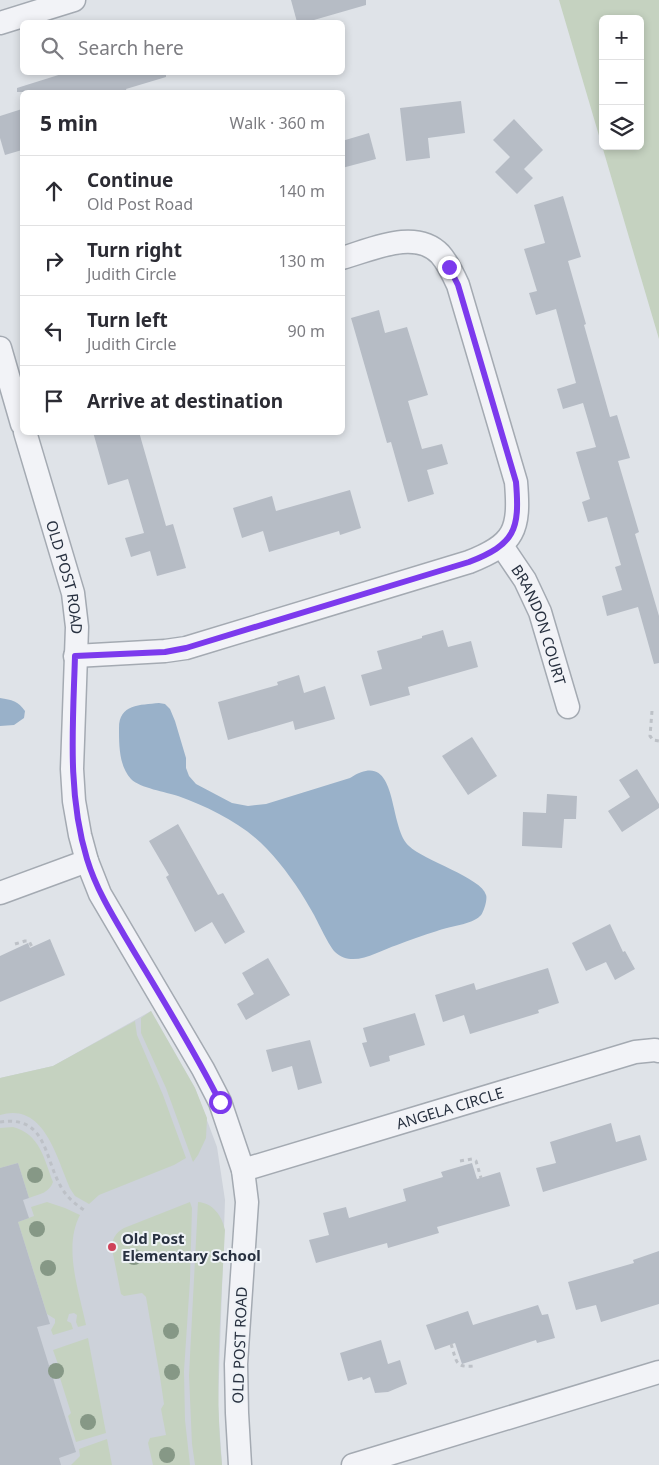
<!DOCTYPE html>
<html lang="en">
<head>
<meta charset="utf-8">
<style>
	:root { --surface:#fff; --page:#f7f7f7; --text:#2b2b33; --muted:#7c7c81; --line:#e1e1e2 }
	body { margin:0; font-family:"Noto Sans",sans-serif; background:var(--page); color:var(--text) }
	.controls { position:absolute; right:15px; top:15px; display:grid; overflow:hidden; border-radius:8px; box-shadow:0 2px 8px #0003 }
	.controls button { width:45px; height:45px; display:grid; place-items:center; padding:0; border:0; border-bottom:1px solid var(--line); background:var(--surface); color:var(--text); font:25px sans-serif }
	.stop { position:absolute; width:15px; height:15px; margin:-11px; border:4px solid #7c3aed; border-radius:50%; background:#fff }
	.stop.end { background:#7c3aed; border-color:#fff; box-shadow:0 1px 5px #0008 }
	.list { margin:0; padding:0; list-style:none }
	h2 { display:flex; justify-content:space-between; align-items:center; height:65px; margin:0; padding:0 20px; font-size:21px }
	h2 small { font-size:16px; font-weight:400; color:var(--muted) }
	.list li { display:grid; grid-template-columns:32px 1fr auto; gap:15px; align-items:center; box-sizing:border-box; height:70px; padding:0 20px; border-top:1px solid var(--line) }
	.list b { display:block; font-size:19px; white-space:nowrap }
	.list p { margin:0; font-size:16px; white-space:nowrap; color:var(--muted) }
	.list em { font-size:16px; font-style:normal; color:var(--muted) }
	.icon { flex:none; width:28px; height:28px; fill:none; stroke:currentColor; stroke-width:2; stroke-linecap:round; stroke-linejoin:round }
	.map { position:relative; flex:none; width:659px; height:1465px; overflow:hidden }
	.search { position:absolute; background:var(--surface); box-shadow:0 2px 8px #0003; left:20px; top:20px; width:325px; height:55px; display:flex; align-items:center; gap:12px; box-sizing:border-box; padding:0 18px; border-radius:8px; color:var(--muted); font-size:19px }
	.panel { position:absolute; background:var(--surface); box-shadow:0 2px 8px #0003; left:20px; top:90px; width:325px; height:345px; border-radius:8px }
	.map>svg:first-child { display:block }
</style>
</head>
<body>
<div class="map">
<svg width="659" height="1465" viewBox="0 0 659 1465">
	<rect width="100%" height="100%" fill="#dfe3e8"/>
	<path fill="#cdd2da" d="M 151,1011 L 195,1088 L 217,1147 L 225,1200 L 218,1405 L 222,1465 L 0,1465 L 0,1078 L 53,1066 Z"/>
	<g fill="#c5d2c0" fill-rule="evenodd">
		<path d="M 559,0 L 659,0 L 659,339 ZM 603,19 L 640,19 L 640,146 L 603,146 Z"/>
		<path d="M 151,1011 L 195,1088 L 207,1118 L 206,1138 L 198,1155 L 193,1162 L 166,1088 L 141,1033 L 141,1018 Z"/>
		<path d="M 135,1021 L 137,1035 L 163,1095 L 186,1158 L 174,1165 L 99,1195 L 89,1204 L 75,1196 L 71,1190 C 57,1160 45,1101 0,1115 L 0,1078 L 53,1066 Z"/>
		<path d="M 13,1127 C 40,1134 44,1159 53,1182 C 49,1193 40,1194 29,1198 L 18,1163 L 0,1168 L 0,1128 Z"/>
		<path d="M 47,1202 L 65,1208 L 80,1215 C 63,1247 79,1291 86,1325 L 78,1327 L 76,1322 L 77,1315 L 74,1313 L 69,1314 L 67,1321 L 71,1323 L 73,1329 L 53,1335 L 51,1330 L 55,1323 L 55,1319 L 47,1314 L 18,1222 L 34,1216 L 31,1207 Z"/>
		<path d="M 190,1202 L 192,1208 L 190,1280 L 184,1371 L 185,1420 L 190,1465 L 153,1465 L 148,1443 L 150,1438 L 166,1435 L 161,1409 L 164,1404 L 160,1377 L 146,1297 L 142,1293 L 124,1296 L 121,1294 L 112,1249 C 112,1239 115,1233 124,1228 Z"/>
		<path d="M 198,1202 C 213,1203 222,1216 225,1230 C 221,1308 214,1387 222,1465 L 195,1465 L 192,1444 L 189,1375 Z"/>
		<path d="M 88,1338 L 106,1433 L 76,1442 L 68,1416 L 71,1413 L 60,1378 L 59,1367 L 53,1350 Z"/>
		<path d="M 107,1439 L 112,1465 L 71,1465 L 80,1456 L 79,1449 Z"/>
	</g>
	<g fill="#99b1c9">
		<path d="M 0,698 C 12,700 18,701 25,711 L 24,718 L 14,725 L 0,726 Z"/>
		<path d="M 159,703 L 165,704 L 170,709 L 175,721 L 186,758 L 186,768 L 189,776 L 196,784 L 232,803 L 248,806 L 266,804 L 350,778 C 400,746 387,826 409,846 C 423,860 482,878 486,895 C 487,897 486,903 485,906 C 484,909 482,915 480,916 C 473,924 447,927 437,931 C 423,935 410,940 397,945 C 378,951 353,969 335,952 C 327,943 317,919 310,908 C 299,888 283,866 267,849 C 245,825 209,807 178,796 C 166,792 140,788 131,779 C 119,766 119,745 119,728 C 119,704 140,705 159,703 Z"/>
	</g>
	<g fill="#b6bcc5">
		<path d="M 291,0 L 366,0 L 366,5 L 307,22 L 297,22 Z"/>
		<path d="M 68,72 L 166,72 L 166,77 L 126,89 L 127,92 L 17,92 L 17,88 Z"/>
		<path d="M 461,101 L 465,133 L 428,138 L 430,158 L 406,161 L 400,108 Z"/>
		<path d="M 22,109 L 22,150 L 5,155 L 0,138 L 0,116 Z"/>
		<path d="M 514,119 L 543,150 L 524,169 L 533,178 L 517,194 L 495,172 L 510,157 L 493,140 Z"/>
		<path d="M 369,133 L 376,159 L 342,168 L 342,141 Z"/>
		<path d="M 563,196 L 581,257 L 568,261 L 586,324 L 584,325 L 610,417 L 617,415 L 630,458 L 618,461 L 639,532 L 635,534 L 659,616 L 659,663 L 654,664 L 638,607 L 607,616 L 602,596 L 622,590 L 615,567 L 621,565 L 607,517 L 588,522 L 582,502 L 590,499 L 576,452 L 596,447 L 583,403 L 563,409 L 557,389 L 576,383 L 556,309 L 536,315 L 529,293 L 537,291 L 524,249 L 545,243 L 534,205 Z"/>
		<path d="M 379,310 L 385,333 L 407,327 L 428,395 L 408,401 L 422,449 L 442,444 L 448,464 L 427,470 L 434,494 L 408,502 L 391,442 L 387,443 L 351,318 Z"/>
		<path d="M 93,432 L 139,432 L 166,526 L 173,524 L 186,568 L 157,576 L 150,551 L 131,557 L 125,538 L 144,533 L 128,479 L 108,485 Z"/>
		<path d="M 350,490 L 361,528 L 340,535 L 339,531 L 269,552 L 263,531 L 242,538 L 233,508 L 272,496 L 276,511 Z"/>
		<path d="M 443,630 L 448,647 L 471,641 L 478,667 L 408,687 L 410,695 L 370,706 L 361,675 L 382,669 L 377,651 L 422,638 L 422,636 Z"/>
		<path d="M 299,675 L 304,693 L 325,686 L 335,719 L 295,730 L 293,721 L 228,740 L 218,702 L 278,685 L 277,682 Z"/>
		<path d="M 472,737 L 497,776 L 468,795 L 442,756 Z"/>
		<path d="M 637,769 L 659,804 L 659,808 L 622,832 L 608,811 L 630,797 L 619,780 Z"/>
		<path d="M 547,794 L 577,796 L 576,819 L 564,819 L 562,848 L 522,846 L 523,812 L 546,813 Z"/>
		<path d="M 178,824 L 218,895 L 223,893 L 245,932 L 225,944 L 212,922 L 195,932 L 166,877 L 169,875 L 149,841 Z"/>
		<path d="M 610,924 L 623,952 L 625,951 L 635,969 L 615,980 L 606,962 L 586,971 L 572,943 Z"/>
		<path d="M 50,939 L 65,975 L 0,1002 L 0,956 L 28,943 L 30,948 Z"/>
		<path d="M 268,958 L 290,995 L 246,1020 L 237,1004 L 254,994 L 242,973 Z"/>
		<path d="M 548,968 L 559,1003 L 538,1010 L 539,1013 L 470,1034 L 464,1015 L 443,1022 L 435,995 L 474,983 L 476,990 Z"/>
		<path d="M 415,1013 L 425,1045 L 389,1056 L 390,1061 L 370,1067 L 362,1043 L 367,1042 L 363,1028 Z"/>
		<path d="M 310,1040 L 322,1083 L 298,1090 L 292,1066 L 272,1072 L 266,1050 Z"/>
		<path d="M 611,1123 L 616,1142 L 640,1135 L 647,1160 L 543,1192 L 536,1168 L 556,1163 L 550,1142 Z"/>
		<path d="M 18,1163 L 29,1198 L 23,1200 L 29,1218 L 18,1222 L 50,1324 L 37,1327 L 76,1452 L 59,1458 L 61,1465 L 0,1465 L 0,1168 Z"/>
		<path d="M 472,1163 L 477,1179 L 500,1172 L 510,1206 L 437,1227 L 439,1233 L 388,1248 L 387,1243 L 316,1263 L 309,1240 L 329,1235 L 323,1213 L 346,1207 L 349,1218 L 406,1201 L 403,1189 L 443,1177 L 441,1172 Z"/>
		<path d="M 659,1251 L 659,1304 L 601,1322 L 596,1305 L 576,1310 L 568,1282 L 634,1263 L 633,1260 Z"/>
		<path d="M 538,1305 L 542,1315 L 548,1314 L 555,1338 L 537,1343 L 536,1340 L 462,1364 L 455,1343 L 435,1350 L 426,1325 L 468,1311 L 473,1325 Z"/>
		<path d="M 381,1340 L 388,1364 L 400,1360 L 407,1384 L 388,1392 L 375,1393 L 370,1377 L 363,1380 L 362,1377 L 348,1381 L 340,1353 Z"/>
	</g>
	<g fill="none" stroke-linecap="round" stroke-linejoin="round">
		<g stroke="#a4aab2" stroke-width="25">
			<g id="minor">
				<path d="M 0,23 L 74,0"/>
				<path d="M 0,348 L 22,424"/>
				<path id="s1" d="M 25,432 L 73,593 L 77,627 L 72,769 L 74,801 L 80,835 L 87,861 L 100,894 L 203,1069 L 220,1102 L 243,1170 L 247,1202 L 236,1364 L 237,1413 L 240,1465"/>
				<path id="s2" d="M 502,546 L 525,580 L 540,612 L 568,707"/>
				<path d="M 75,656 L 165,651 L 186,648 L 469,562 C 515,544 520,530 516,482 L 458,285 C 453,274 448,263 440,254 C 415,228 371,250 342,258"/>
				<path d="M 0,893 L 87,861"/>
				<path id="s3" d="M 243,1170 L 635,1052 L 655,1050 L 659,1051"/>
				<path d="M 353,1465 L 659,1372"/>
			</g>
		</g>
		<g stroke="#bdc1c7" stroke-width="3" stroke-dasharray="4 4" stroke-linecap="butt">
			<path d="M 652,711 L 650,736 L 653,740 L 659,741"/>
			<path d="M 15,944 L 25,941 L 29,941 L 32,947"/>
			<path d="M 0,1122 C 46,1115 44,1156 60,1185 C 66,1197 76,1205 87,1212"/>
			<path d="M 460,1161 L 472,1159 L 476,1161 L 481,1178"/>
			<path d="M 451,1344 C 457,1361 454,1368 474,1366"/>
		</g>
		<use href="#minor" stroke="#f2f3f7" stroke-width="22"/>
	</g>
	<g fill="#869886">
		<circle cx="35" cy="1175" r="8"/>
		<circle cx="37" cy="1229" r="8"/>
		<circle cx="134" cy="1257" r="8"/>
		<circle cx="48" cy="1268" r="8"/>
		<circle cx="171" cy="1331" r="8"/>
		<circle cx="56" cy="1371" r="8"/>
		<circle cx="172" cy="1372" r="8"/>
		<circle cx="88" cy="1422" r="8"/>
		<circle cx="167" cy="1455" r="8"/>
	</g>
	<g fill="none" stroke-linecap="round" stroke-linejoin="round">
		<path stroke="#7c3aed" stroke-width="6" d="M 220,1102 C 194,1050 163,1000 133,950 C 116,921 97,892 87,859 C 67,793 73,724 75,656 L 165,652 L 186,648 L 469,562 C 515,544 520,530 516,482 L 458,285 L 449,267"/>
	</g>
	<circle fill="#cf4259" stroke="#eef2f6" stroke-width="2" cx="112" cy="1247" r="5"/>
	<g text-anchor="middle" dominant-baseline="central" stroke-width="4" stroke-linejoin="round" paint-order="stroke">
		<g font-size="15" fill="#283140" stroke="#eef2f6">
			<text stroke="none"><textPath href="#s1" startOffset="151">OLD POST ROAD</textPath></text>
			<text stroke="none"><textPath href="#s2" startOffset="88">BRANDON COURT</textPath></text>
			<text stroke="none"><textPath href="#s3" startOffset="216">ANGELA CIRCLE</textPath></text>
			<text transform="translate(239 1345) rotate(-88)">OLD POST ROAD</text>
		</g>
		<g font-size="15" font-weight="bold" fill="#283140" stroke="#eef2f6" text-anchor="start">
			<text x="122" y="1238">Old Post<tspan x="122" dy="17">Elementary School</tspan></text>
		</g>
	</g>
</svg>
<div class="controls">
<button>+</button>
<button>−</button>
<button><svg class="icon" aria-label="layers" viewBox="0 0 24 24"><path d="M12 4l9 5-9 5-9-5zM3 14l9 5 9-5"/></svg></button>
</div>
<div class="stop" style="left:220px;top:1102px"></div>
<div class="stop end" style="left:449px;top:267px"></div>
<div class="search"><svg class="icon" aria-label="search" viewBox="0 0 24 24"><circle cx="10" cy="10" r="6"/><path d="M15 15l6 6"/></svg>Search here</div>
<section class="panel">
<h2>5 min<small>Walk · 360 m</small></h2>
<ul class="list">
<li><svg class="icon" aria-label="ahead" viewBox="0 0 24 24"><path d="M12 20V5M6 11l6-6 6 6"/></svg><div><b>Continue</b><p>Old Post Road</p></div><em>140 m</em></li>
<li><svg class="icon" aria-label="right" viewBox="0 0 24 24"><path d="M7 20v-9h11M14 6l5 5-5 5"/></svg><div><b>Turn right</b><p>Judith Circle</p></div><em>130 m</em></li>
<li><svg class="icon" aria-label="left" viewBox="0 0 24 24"><path d="M17 20v-9H6M10 6l-5 5 5 5"/></svg><div><b>Turn left</b><p>Judith Circle</p></div><em>90 m</em></li>
<li><svg class="icon" aria-label="arrive" viewBox="0 0 24 24"><path d="M6 21V4h12l-3 4 3 4H6"/></svg><div><b>Arrive at destination</b></div></li>
</ul>
</section>
</div>
</body>
</html>
